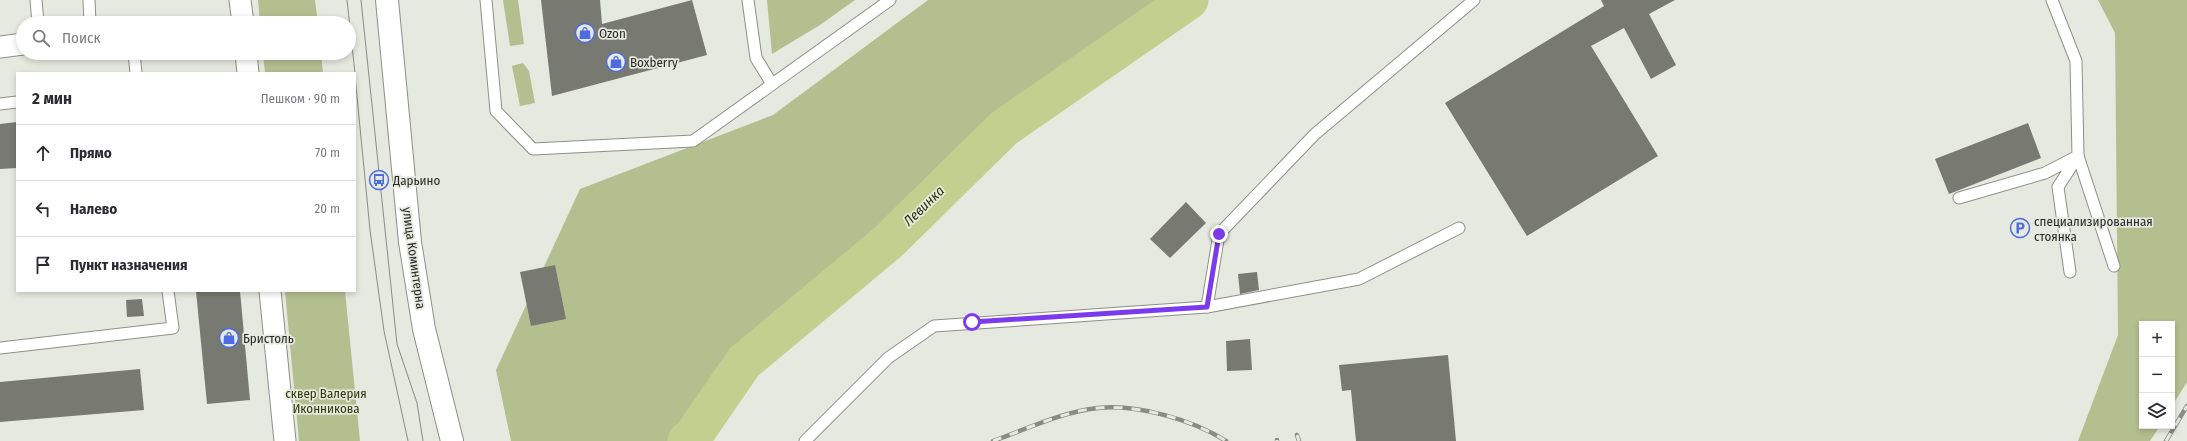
<!DOCTYPE html>
<html lang="ru">
<head>
<meta charset="utf-8">
<style>
	:root { --surface:#fff; --page:#f2f2f3; --text:#2b2b33; --muted:#7c7c81; --line:#e1e1e2 }
	body { margin:0; font-family:"Fira Sans Condensed",sans-serif; background:var(--page); color:var(--text) }
	.controls { position:absolute; right:12px; bottom:12px; display:grid; overflow:hidden; border-radius:0px; box-shadow:0 2px 6px #0003 }
	.controls button { width:36px; height:36px; display:grid; place-items:center; padding:0; border:0; border-bottom:1px solid var(--line); background:var(--surface); color:var(--text); font:20px sans-serif }
	.stop { position:absolute; width:12px; height:12px; margin:-9px; border:3px solid #7c3aed; border-radius:50%; background:#fff }
	.stop.end { background:#7c3aed; border-color:#fff; box-shadow:0 1px 4px #0008 }
	.list { margin:0; padding:0; list-style:none }
	h2 { display:flex; justify-content:space-between; align-items:center; height:52px; margin:0; padding:0 16px; font-size:17px }
	h2 small { font-size:13px; font-weight:400; color:var(--muted) }
	.list li { display:grid; grid-template-columns:26px 1fr auto; gap:12px; align-items:center; box-sizing:border-box; height:56px; padding:0 16px; border-top:1px solid var(--line) }
	.list b { display:block; font-size:15px; white-space:nowrap }
	.list em { font-size:13px; font-style:normal; color:var(--muted) }
	.icon { flex:none; width:22px; height:22px; fill:none; stroke:currentColor; stroke-width:2; stroke-linecap:round; stroke-linejoin:round }
	.map { position:relative; flex:none; width:2187px; height:441px; overflow:hidden }
	.search { position:absolute; background:var(--surface); box-shadow:0 2px 6px #0003; left:16px; top:16px; width:340px; height:44px; display:flex; align-items:center; gap:10px; box-sizing:border-box; padding:0 14px; border-radius:22px; color:var(--muted); font-size:15px }
	.panel { position:absolute; background:var(--surface); box-shadow:0 2px 6px #0003; left:16px; top:72px; width:340px; height:220px; border-radius:0px }
	.map>svg:first-child { display:block }
</style>
</head>
<body>
<div class="map">
<svg width="2187" height="441" viewBox="0 0 2187 441">
	<rect width="100%" height="100%" fill="#e6e9df"/>
	<g fill="#b4bf90">
		<path d="M 258,0 L 315,0 L 318,23 L 260,23 Z"/>
		<path d="M 503,0 L 518,0 L 524,44 L 510,46 Z"/>
		<path d="M 767,0 L 855,0 L 820,25 L 772,54 Z"/>
		<path d="M 928,0 L 1192,0 L 924,208 L 681,441 L 511,441 L 496,370 L 580,189 L 773,115 Z"/>
		<path d="M 2098,0 L 2187,0 L 2187,382 L 2172,406 L 2172,324 L 2142,324 L 2142,426 L 2160,426 L 2150,441 L 2078,441 L 2118,335 L 2115,33 Z"/>
		<path d="M 263,53 L 321,53 L 323,73 L 265,73 Z"/>
		<path d="M 523,63 L 529,71 L 535,103 L 520,106 L 512,66 Z"/>
		<path d="M 285,291 L 345,291 L 360,441 L 299,441 Z"/>
	</g>
	<g fill="none" stroke-linecap="round" stroke-linejoin="round">
		<path stroke="#c1d08e" stroke-width="39" d="M 687,441 L 693,436 L 744,362 L 888,242 L 1004,128 L 1189,0"/>
	</g>
	<g fill="#787a71">
		<path d="M 541,0 L 600,0 L 602,24 L 692,0 L 707,55 L 552,96 Z"/>
		<path d="M 1601,0 L 1675,0 L 1649,14 L 1676,65 L 1651,79 L 1624,28 L 1591,46 L 1658,156 L 1527,236 L 1445,103 L 1604,6 Z"/>
		<path d="M 17,122 L 17,168 L 0,169 L 0,124 Z"/>
		<path d="M 2028,123 L 2041,158 L 1949,194 L 1935,159 Z"/>
		<path d="M 1186,202 L 1206,223 L 1170,258 L 1150,239 Z"/>
		<path d="M 555,265 L 566,319 L 531,326 L 520,272 Z"/>
		<path d="M 1257,272 L 1259,290 L 1240,294 L 1238,274 Z"/>
		<path d="M 196,291 L 240,291 L 250,400 L 207,404 Z"/>
		<path d="M 142,299 L 144,316 L 127,317 L 126,300 Z"/>
		<path d="M 1250,339 L 1252,370 L 1227,371 L 1226,341 Z"/>
		<path d="M 1448,355 L 1456,441 L 1356,441 L 1351,390 L 1342,391 L 1339,365 Z"/>
		<path d="M 140,369 L 144,410 L 0,422 L 0,382 Z"/>
	</g>
	<g fill="none" stroke-linecap="round" stroke-linejoin="round">
		<g stroke="#8e9087" stroke-width="13">
			<g id="lane">
				<path d="M 36,0 L 38,23"/>
				<path d="M 89,0 L 90,23"/>
				<path d="M 486,0 L 496,111 L 533,149 L 693,141 L 890,0"/>
				<path d="M 748,0 L 756,58 L 772,84"/>
				<path d="M 134,53 L 136,73"/>
				<path d="M 0,104 L 17,102"/>
				<path d="M 1959,198 L 2045,173 L 2078,156 L 2076,61 L 2052,0"/>
				<path d="M 2070,272 L 2058,187 L 2078,156 L 2114,266"/>
				<path d="M 1207,307 L 1219,234 L 1315,134 L 1474,0"/>
				<path d="M 0,348 L 173,328 L 168,291"/>
				<path d="M 805,441 L 888,358 L 934,326 L 1207,307 L 1359,279 L 1459,228"/>
			</g>
		</g>
		<g stroke="#8e9087" stroke-width="23">
			<g id="street">
				<path d="M 240,0 L 243,23"/>
				<path d="M 0,47 L 23,44"/>
				<path d="M 246,53 L 248,73"/>
				<path d="M 270,291 L 285,441"/>
			</g>
		</g>
		<g stroke="#8e9087" stroke-width="24">
			<path id="primary" d="M 387,0 L 410,242 L 424,329 L 452,441"/>
		</g>
		<use href="#lane" stroke="#fff" stroke-width="11"/>
		<use href="#street" stroke="#fff" stroke-width="21"/>
		<use href="#primary" stroke="#fff" stroke-width="22"/>
		<g stroke="#898b84" stroke-width="1">
			<path d="M 347,0 L 355,73"/>
			<path d="M 361,0 L 397,344 L 417,403 L 423,441"/>
			<path d="M 355,76 L 370,230 L 384,331 L 408,441"/>
		</g>
		<g stroke="#898b84" stroke-width="4.5">
			<g id="rail">
				<path d="M 1297,435 L 1299,441"/>
				<path d="M 1277,440 L 1277,441"/>
				<path d="M 993,441 C 1027,429 1061,412 1098,408 C 1138,404 1193,420 1226,441"/>
				<path d="M 2166,441 L 2187,406"/>
			</g>
		</g>
		<use href="#rail" stroke="#e6e9df" stroke-width="3" stroke-dasharray="9" stroke-linecap="butt"/>
	</g>
	<g fill="none" stroke-linecap="round" stroke-linejoin="round">
		<path stroke="#7c3aed" stroke-width="5" d="M 972,322 L 1207,307 L 1219,234"/>
	</g>
	<defs>
		<g id="shop-ring" transform="scale(1)"><circle r="9.5" fill="#e6e9df" stroke="#4d6ce0" stroke-width="1.5"/><path d="M-5-2.5h2.3a2.7 3.5 0 0 1 5.4 0H5L5.5 6h-11ZM-1.5-2.5h3a1.5 2.3 0 0 0-3 0Z" fill="#4d6ce0"/></g>
		<g id="bus-ring" transform="scale(1)"><circle r="9.5" fill="#e6e9df" stroke="#4d6ce0" stroke-width="1.5"/><path d="M-5-6H5V4H4V6H2V4H-2V6H-4V4H-5ZM-3.5-4V0h7V-4ZM-3.5 1.2v1.5H-2V1.2ZM2 1.2v1.5H3.5V1.2Z" fill="#4d6ce0"/></g>
		<g id="parking-ring" transform="scale(1)"><circle r="9.5" fill="#e6e9df" stroke="#4d6ce0" stroke-width="1.5"/><path d="M-3.5-5.5H1a3.5 3.5 0 0 1 0 7H-1V5.5H-3.5ZM-1-3.4V-.6H.8a1.4 1.4 0 0 0 0-2.8Z" fill="#4d6ce0"/></g>
	</defs>
	<g fill-rule="evenodd">
		<use href="#shop-ring" x="585" y="33"/>
		<use href="#shop-ring" x="616" y="62"/>
		<use href="#bus-ring" x="379" y="180"/>
		<use href="#parking-ring" x="2020" y="228"/>
		<use href="#shop-ring" x="229" y="338"/>
	</g>
	<g text-anchor="middle" dominant-baseline="central" stroke-width="3.5" stroke-linejoin="round" paint-order="stroke">
		<g font-size="13" fill="#282925" stroke="#e6e9df" text-anchor="start">
			<text x="599" y="33">Ozon</text>
			<text x="630" y="62">Boxberry</text>
			<text x="393" y="180">Дарьино</text>
			<text x="2034" y="221">специализированная<tspan x="2034" dy="15">стоянка</tspan></text>
			<text x="243" y="338">Бристоль</text>
		</g>
		<g font-size="13" fill="#282925" stroke="#e6e9df">
			<text transform="translate(414 258) rotate(82)">улица Коминтерна</text>
		</g>
		<g font-size="13" fill="#303805" stroke="#e6e9df">
			<text x="326" y="393">сквер Валерия<tspan x="326" dy="15">Иконникова</tspan></text>
		</g>
		<g font-size="14" font-style="italic" fill="#2b3300" stroke="#e6e9df">
			<text transform="translate(924 206) rotate(-44)">Левинка</text>
		</g>
	</g>
</svg>
<div class="controls">
<button>+</button>
<button>−</button>
<button><svg class="icon" aria-label="layers" viewBox="0 0 24 24"><path d="M12 4l9 5-9 5-9-5zM3 14l9 5 9-5"/></svg></button>
</div>
<div class="stop" style="left:972px;top:322px"></div>
<div class="stop end" style="left:1219px;top:234px"></div>
<div class="search"><svg class="icon" aria-label="search" viewBox="0 0 24 24"><circle cx="10" cy="10" r="6"/><path d="M15 15l6 6"/></svg>Поиск</div>
<section class="panel">
<h2>2 мин<small>Пешком · 90 m</small></h2>
<ul class="list">
<li><svg class="icon" aria-label="ahead" viewBox="0 0 24 24"><path d="M12 20V5M6 11l6-6 6 6"/></svg><div><b>Прямо</b></div><em>70 m</em></li>
<li><svg class="icon" aria-label="left" viewBox="0 0 24 24"><path d="M17 20v-9H6M10 6l-5 5 5 5"/></svg><div><b>Налево</b></div><em>20 m</em></li>
<li><svg class="icon" aria-label="arrive" viewBox="0 0 24 24"><path d="M6 21V4h12l-3 4 3 4H6"/></svg><div><b>Пункт назначения</b></div></li>
</ul>
</section>
</div>
</body>
</html>
